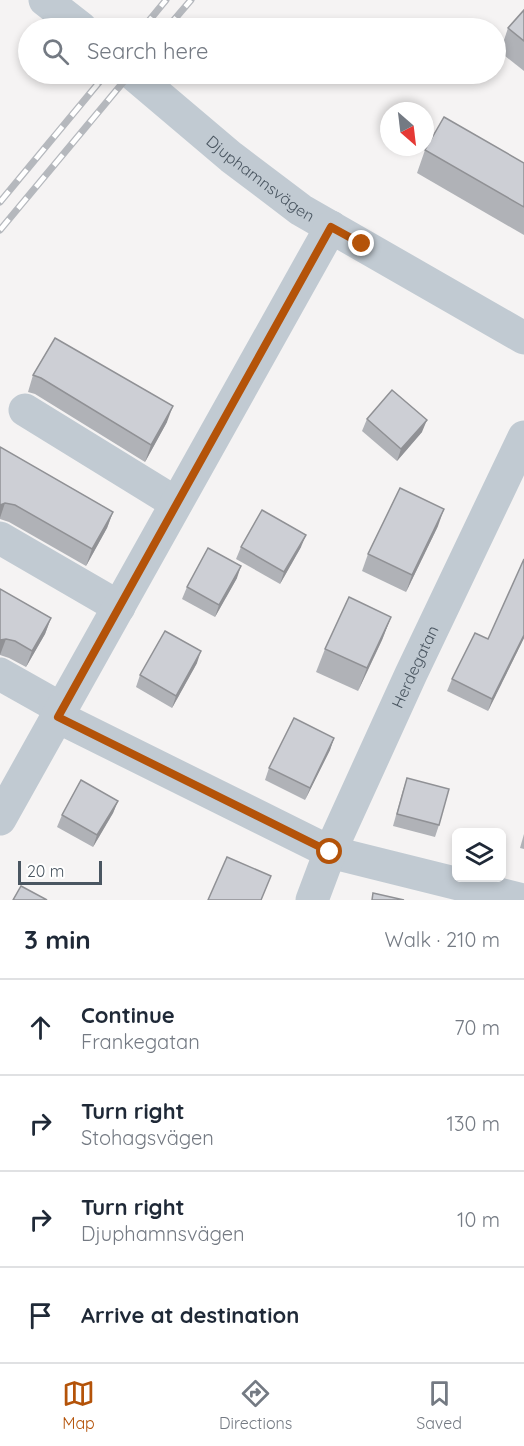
<!DOCTYPE html>
<html lang="en">
<head>
<meta charset="utf-8">
<style>
	:root { --surface:#fff; --page:#f2f2f3; --text:#1f2937; --muted:#747a83; --line:#e0e1e3; --accent:#b45309 }
	body { margin:0; font-family:Quicksand,sans-serif; background:var(--page); color:var(--text) }
	.controls { position:absolute; right:18px; bottom:18px; display:grid; overflow:hidden; border-radius:9px; box-shadow:0 3px 9px #0003 }
	.controls button { width:54px; height:54px; display:grid; place-items:center; padding:0; border:0; border-bottom:2px solid var(--line); background:var(--surface); color:var(--text); font:30px sans-serif }
	.compass { position:absolute; left:380px; top:102px; width:54px; height:54px; border-radius:50%; background:var(--surface); box-shadow:0 3px 9px #0003; rotate:152deg }
	.scale { position:absolute; left:18px; bottom:15px; width:84px; box-sizing:border-box; padding-left:6px; border:3px solid #4a5661; border-top:0; font-size:16px; line-height:21px; white-space:nowrap; color:#4a5661; -webkit-text-stroke:4px #fff; paint-order:stroke }
	.stop { position:absolute; width:18px; height:18px; margin:-14px; border:4px solid #b45309; border-radius:50%; background:#fff }
	.stop.end { background:#b45309; border-color:#fff; box-shadow:0 2px 6px #0008 }
	.list { margin:0; padding:0; list-style:none }
	h2 { display:flex; justify-content:space-between; align-items:center; height:78px; margin:0; padding:0 24px; font-size:26px }
	h2 small { font-size:20px; font-weight:400; color:var(--muted) }
	.list li { display:grid; grid-template-columns:39px 1fr auto; gap:18px; align-items:center; box-sizing:border-box; height:96px; padding:0 24px; border-top:2px solid var(--line) }
	.list b { display:block; font-size:22px; white-space:nowrap }
	.list p { margin:0; font-size:20px; white-space:nowrap; color:var(--muted) }
	.list em { font-size:20px; font-style:normal; color:var(--muted) }
	.icon { flex:none; width:33px; height:33px; fill:none; stroke:currentColor; stroke-width:2; stroke-linecap:round; stroke-linejoin:round }
	.map { position:relative; flex:none; width:524px; height:900px; overflow:hidden }
	.search { position:absolute; background:var(--surface); box-shadow:0 3px 9px #0003; left:18px; right:18px; top:18px; height:66px; display:flex; align-items:center; gap:15px; box-sizing:border-box; padding:0 21px; border-radius:33px; color:var(--muted); font-size:22px }
	.sheet { height:462px; background:var(--surface) }
	nav { display:flex; justify-content:space-around; align-items:center; box-sizing:border-box; height:84px; border-top:2px solid var(--line); background:var(--surface); font-size:16px; color:var(--muted) }
	nav a { display:grid; justify-items:center; gap:3px }
	nav .on { color:var(--accent) }
	.map>svg:first-child { display:block }
</style>
</head>
<body>
<div class="map">
<svg width="524" height="900" viewBox="0 0 524 900">
	<rect width="100%" height="100%" fill="#f5f3f3"/>
	<g fill="none" stroke-linecap="round" stroke-linejoin="round">
		<g stroke="#c1cad2" stroke-width="33">
			<path d="M 45,0 L 81,28"/>
			<path id="s1" d="M 133,74 L 231,157 L 301,210 L 524,338"/>
			<path d="M 25,410 L 176,503"/>
			<path d="M 0,538 L 119,607"/>
			<path d="M 0,674 L 62,709"/>
			<path d="M 58,717 L 330,852 L 523,900"/>
			<path d="M 0,819 L 331,227"/>
			<path id="s2" d="M 312,900 L 330,852 L 411,674 L 524,437"/>
		</g>
		<g stroke="#b5b8bd" stroke-width="7">
			<g id="rail">
				<path d="M 143,28 L 166,0"/>
				<path d="M 167,28 L 191,0"/>
				<path d="M 0,202 L 106,74"/>
				<path d="M 0,230 L 130,74"/>
			</g>
		</g>
		<use href="#rail" stroke="#fff" stroke-width="4.5" stroke-dasharray="14" stroke-linecap="butt"/>
	</g>
	<g fill="#b0b2b7">
		<path d="M 524,10 L 524,71 L 500,52 L 508,28 Z"/>
		<path d="M 425,150 L 524,163 L 524,235 L 417,173 Z"/>
		<path d="M 33,375 L 167,422 L 145,462 L 35,394 L 28,392 Z"/>
		<path d="M 367,419 L 422,432 L 397,461 L 362,431 Z"/>
		<path d="M 0,447 L 113,512 L 107,528 L 86,566 L 9,522 L 0,519 Z"/>
		<path d="M 438,526 L 406,592 L 362,571 L 368,554 Z"/>
		<path d="M 241,547 L 301,547 L 280,584 L 236,559 Z"/>
		<path d="M 237,578 L 215,617 L 182,599 L 187,587 Z"/>
		<path d="M 0,589 L 51,618 L 45,634 L 26,667 L 9,658 L 0,655 Z"/>
		<path d="M 391,617 L 382,640 L 358,691 L 316,672 L 325,649 Z"/>
		<path d="M 524,638 L 488,711 L 447,691 L 452,679 L 488,639 Z"/>
		<path d="M 197,663 L 172,708 L 136,687 L 140,675 Z"/>
		<path d="M 334,738 L 330,750 L 305,800 L 265,780 L 269,768 Z"/>
		<path d="M 407,778 L 439,825 L 435,837 L 393,826 L 403,790 Z"/>
		<path d="M 118,801 L 113,813 L 93,847 L 57,827 L 62,815 Z"/>
		<path d="M 524,834 L 524,849 L 520,848 Z"/>
	</g>
	<g fill="#909195">
		<path d="M 173,406 L 167,422 L 145,462 L 151,445 Z"/>
		<path d="M 427,420 L 422,432 L 397,461 L 401,449 Z"/>
		<path d="M 5,503 L 0,518 L 0,505 Z"/>
		<path d="M 444,509 L 438,526 L 406,592 L 412,575 Z"/>
		<path d="M 113,512 L 107,528 L 86,566 L 92,549 Z"/>
		<path d="M 306,535 L 301,547 L 280,584 L 284,572 Z"/>
		<path d="M 241,566 L 237,578 L 215,617 L 219,605 Z"/>
		<path d="M 391,617 L 382,640 L 358,691 L 367,668 Z"/>
		<path d="M 51,618 L 45,634 L 26,667 L 32,651 Z"/>
		<path d="M 524,635 L 524,638 L 488,711 L 492,699 Z"/>
		<path d="M 6,639 L 0,655 L 0,640 Z"/>
		<path d="M 201,651 L 197,663 L 172,708 L 176,696 Z"/>
		<path d="M 334,738 L 330,750 L 305,800 L 310,788 Z"/>
		<path d="M 118,801 L 113,813 L 93,847 L 97,835 Z"/>
	</g>
	<g fill="#cdcfd5" stroke="#909195" stroke-width="1.5">
		<path d="M 524,10 L 524,41 L 508,28 Z"/>
		<path d="M 444,117 L 524,163 L 524,207 L 425,150 Z"/>
		<path d="M 55,338 L 173,406 L 151,445 L 41,378 L 33,375 Z"/>
		<path d="M 392,390 L 427,420 L 401,449 L 367,419 Z"/>
		<path d="M 0,447 L 113,512 L 92,549 L 15,505 L 5,503 L 0,505 Z"/>
		<path d="M 400,488 L 444,509 L 412,575 L 368,554 Z"/>
		<path d="M 262,510 L 306,535 L 284,572 L 241,547 Z"/>
		<path d="M 208,548 L 241,566 L 219,605 L 187,587 Z"/>
		<path d="M 524,559 L 524,635 L 492,699 L 452,679 L 475,633 L 488,639 Z"/>
		<path d="M 0,589 L 51,618 L 32,651 L 15,641 L 6,639 L 0,640 Z"/>
		<path d="M 349,597 L 391,617 L 367,668 L 325,649 Z"/>
		<path d="M 165,631 L 201,651 L 176,696 L 140,675 Z"/>
		<path d="M 294,718 L 334,738 L 310,788 L 269,768 Z"/>
		<path d="M 407,778 L 449,789 L 439,825 L 397,814 Z"/>
		<path d="M 81,780 L 118,801 L 97,835 L 62,815 Z"/>
		<path d="M 227,857 L 271,876 L 261,900 L 208,900 Z"/>
		<path d="M 21,886 L 47,900 L 13,900 Z"/>
		<path d="M 373,893 L 404,900 L 372,900 Z"/>
	</g>
	<g fill="none" stroke-linecap="round" stroke-linejoin="round">
		<path stroke="#b45309" stroke-width="8" d="M 330,852 L 58,717 L 331,227 L 362,244"/>
	</g>
	<g text-anchor="middle" dominant-baseline="central" stroke-width="4.5" stroke-linejoin="round" paint-order="stroke">
		<g font-size="16" fill="#4a5661" stroke="#fff">
			<text stroke="none"><textPath href="#s1" startOffset="165">Djuphamnsvägen</textPath></text>
			<text stroke="none"><textPath href="#s2" startOffset="255">Herdegatan</textPath></text>
		</g>
	</g>
</svg>
<div class="controls">
<button><svg class="icon" aria-label="layers" viewBox="0 0 24 24"><path d="M12 4l9 5-9 5-9-5zM3 14l9 5 9-5"/></svg></button>
</div>
<svg class="compass" viewBox="-18 -18 36 36"><path d="M0-13l5 13h-10z" fill="#e53935"/><path d="M0 13l5-13h-10z" fill="#747a83"/></svg>
<div class="scale">20 m</div>
<div class="stop" style="left:330px;top:852px"></div>
<div class="stop end" style="left:362px;top:244px"></div>
<div class="search"><svg class="icon" aria-label="search" viewBox="0 0 24 24"><circle cx="10" cy="10" r="6"/><path d="M15 15l6 6"/></svg>Search here</div>
</div>
<section class="sheet">
<h2>3 min<small>Walk · 210 m</small></h2>
<ul class="list">
<li><svg class="icon" aria-label="ahead" viewBox="0 0 24 24"><path d="M12 20V5M6 11l6-6 6 6"/></svg><div><b>Continue</b><p>Frankegatan</p></div><em>70 m</em></li>
<li><svg class="icon" aria-label="right" viewBox="0 0 24 24"><path d="M7 20v-9h11M14 6l5 5-5 5"/></svg><div><b>Turn right</b><p>Stohagsvägen</p></div><em>130 m</em></li>
<li><svg class="icon" aria-label="right" viewBox="0 0 24 24"><path d="M7 20v-9h11M14 6l5 5-5 5"/></svg><div><b>Turn right</b><p>Djuphamnsvägen</p></div><em>10 m</em></li>
<li><svg class="icon" aria-label="arrive" viewBox="0 0 24 24"><path d="M6 21V4h12l-3 4 3 4H6"/></svg><div><b>Arrive at destination</b></div></li>
</ul>
</section>
<nav>
<a class="on"><svg class="icon" aria-label="map" viewBox="0 0 24 24"><path d="M3 6l6-2 6 2 6-2v14l-6 2-6-2-6 2zM9 4v14M15 6v14"/></svg>Map</a>
<a><svg class="icon" aria-label="directions" viewBox="0 0 24 24"><path d="M12 3l9 9-9 9-9-9zM9 14v-3h6M13 9l2 2-2 2"/></svg>Directions</a>
<a><svg class="icon" aria-label="saved" viewBox="0 0 24 24"><path d="M7 4h10v16l-5-4-5 4z"/></svg>Saved</a>
</nav>
</body>
</html>
